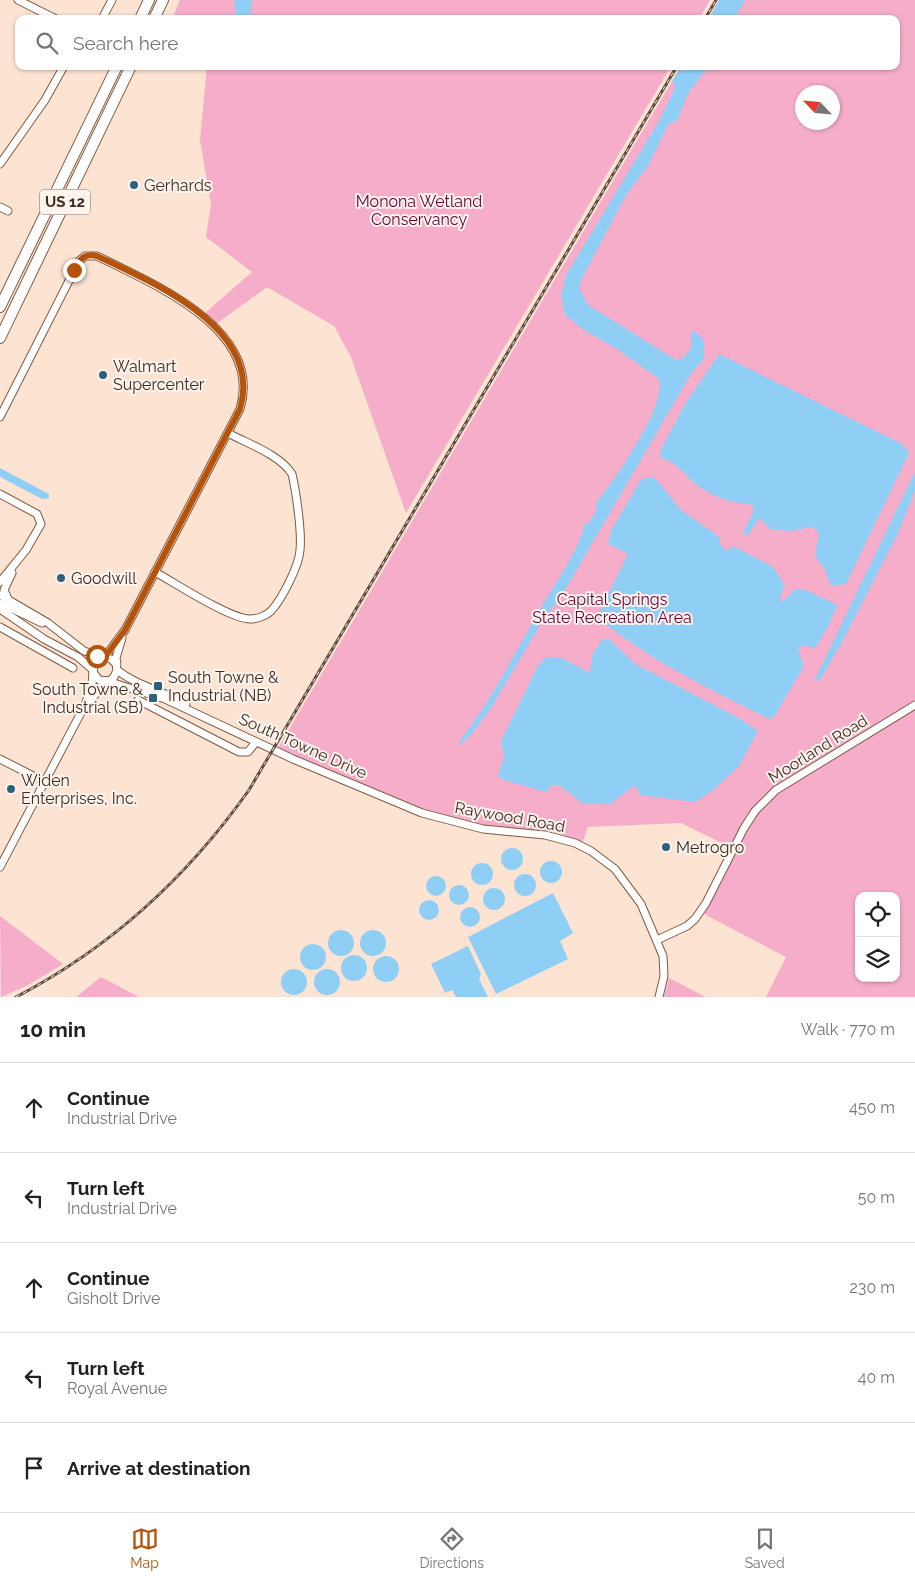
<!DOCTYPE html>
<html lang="en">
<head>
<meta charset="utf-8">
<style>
	:root { --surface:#fff; --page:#f2f2f2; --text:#222; --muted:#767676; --line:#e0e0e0; --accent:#b45309 }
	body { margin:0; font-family:Raleway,sans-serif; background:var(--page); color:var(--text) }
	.controls { position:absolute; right:15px; bottom:15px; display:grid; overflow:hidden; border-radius:10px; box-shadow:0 1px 4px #0004 }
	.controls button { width:45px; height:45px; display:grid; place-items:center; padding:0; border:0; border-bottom:1px solid var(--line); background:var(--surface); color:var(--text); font:25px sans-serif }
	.compass { position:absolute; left:795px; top:85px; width:45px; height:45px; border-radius:50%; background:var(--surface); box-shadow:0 1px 4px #0004; rotate:296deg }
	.stop { position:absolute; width:15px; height:15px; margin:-11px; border:4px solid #b45309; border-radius:50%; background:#fff }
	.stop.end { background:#b45309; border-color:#fff; box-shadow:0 1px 5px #0008 }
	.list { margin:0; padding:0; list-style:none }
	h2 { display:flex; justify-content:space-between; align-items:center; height:65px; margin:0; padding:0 20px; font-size:21px }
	h2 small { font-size:16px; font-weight:400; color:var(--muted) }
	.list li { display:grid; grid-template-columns:32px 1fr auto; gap:15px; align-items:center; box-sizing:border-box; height:90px; padding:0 20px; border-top:1px solid var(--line) }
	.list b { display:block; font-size:19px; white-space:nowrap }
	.list p { margin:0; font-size:16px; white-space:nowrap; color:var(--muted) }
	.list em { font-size:16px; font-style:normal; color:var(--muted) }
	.icon { flex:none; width:28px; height:28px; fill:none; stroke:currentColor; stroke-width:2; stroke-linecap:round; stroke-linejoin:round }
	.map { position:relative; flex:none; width:915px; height:997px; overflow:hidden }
	.search { position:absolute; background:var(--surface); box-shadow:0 1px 4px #0004; left:15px; right:15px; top:15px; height:55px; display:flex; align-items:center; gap:12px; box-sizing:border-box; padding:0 18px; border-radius:10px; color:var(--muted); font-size:19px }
	.sheet { height:515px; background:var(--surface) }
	nav { display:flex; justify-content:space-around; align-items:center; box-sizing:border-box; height:70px; border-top:1px solid var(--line); background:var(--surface); font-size:14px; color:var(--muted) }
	nav a { display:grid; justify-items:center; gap:2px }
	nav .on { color:var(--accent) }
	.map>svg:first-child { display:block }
</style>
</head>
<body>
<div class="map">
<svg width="915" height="997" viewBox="0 0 915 997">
	<rect width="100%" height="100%" fill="#fde3d2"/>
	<g fill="#f5adc9" fill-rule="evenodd">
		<path d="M 180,0 L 710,0 L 699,19 L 172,19 Z"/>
		<path d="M 719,0 L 915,0 L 915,997 L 766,997 L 786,957 L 704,914 L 736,850 L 681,823 L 588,827 L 582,843 L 558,833 L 488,827 L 433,813 L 278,748 L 681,66 L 896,66 L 896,19 L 708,19 ZM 802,92 L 832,92 L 832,122 L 802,122 ZM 859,896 L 896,896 L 896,978 L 859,978 Z"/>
		<path d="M 207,66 L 671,66 L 406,513 L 351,357 L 334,326 L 267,287 L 216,324 L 205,313 L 252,272 L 206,237 L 211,204 L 200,140 Z"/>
		<path d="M 0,916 L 63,964 L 28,985 L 1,997 Z"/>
		<path d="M 101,977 L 139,997 L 76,997 Z"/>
		<path d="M 669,978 L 706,997 L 664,997 Z"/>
	</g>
	<g fill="#8fcff5">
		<path d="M 234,0 L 252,0 L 250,19 L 229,19 L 236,13 Z"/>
		<path d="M 719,0 L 745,0 L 734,19 L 709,19 Z"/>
		<path d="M 681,66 L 709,66 L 688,93 L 677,121 L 669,123 L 648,166 L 626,195 L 581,280 L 579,288 L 588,305 L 676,360 L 683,358 L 691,348 L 691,332 L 696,332 L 704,341 L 704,359 L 692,372 L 565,590 L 540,625 L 491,708 L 470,736 L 458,746 L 459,742 C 494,697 518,646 547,598 C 557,581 583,542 584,524 L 589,523 L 596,511 L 596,503 C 613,482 667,406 659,379 L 617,349 L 584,330 L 565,315 L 561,296 L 566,275 L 658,123 L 674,90 L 675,84 L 672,81 Z"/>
		<path d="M 719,354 L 902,444 L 909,453 L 846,584 L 831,586 L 824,568 L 815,556 L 819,533 L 813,527 L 790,531 L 770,529 L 760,518 L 747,536 L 743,532 L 753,513 L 753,505 C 732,503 708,496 692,481 C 681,471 676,462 661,458 L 660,451 L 685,404 Z"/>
		<path d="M 0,468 L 49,494 L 49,498 L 42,499 L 2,478 L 0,476 Z"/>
		<path d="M 915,472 L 915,491 L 897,535 L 842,642 L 820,680 L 814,681 Z"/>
		<path d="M 654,477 L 681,510 L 719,537 L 721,546 L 727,551 L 733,546 L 773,567 L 784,585 L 780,599 L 783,602 L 795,589 L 806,590 L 837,605 L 828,627 L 815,648 L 803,645 L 798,650 L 804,666 L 774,717 L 769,719 C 710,689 648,660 597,617 L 628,554 L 608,544 L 611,531 L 641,479 Z"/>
		<path d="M 609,639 L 635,664 L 737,717 L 758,731 L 739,766 L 712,791 L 695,802 L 640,795 L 635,785 L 610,804 L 582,803 L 559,785 L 552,785 L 546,792 L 501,779 L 498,775 L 504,758 L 501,741 L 538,666 L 546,657 L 560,657 L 590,673 L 592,655 L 602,640 Z"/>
		<circle cx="512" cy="859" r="11"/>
		<circle cx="551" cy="872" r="11"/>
		<circle cx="482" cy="874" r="11"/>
		<circle cx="525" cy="885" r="11"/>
		<circle cx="436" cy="886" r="10"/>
		<circle cx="459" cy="895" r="10"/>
		<circle cx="494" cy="899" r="11"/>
		<path d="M 553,893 L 573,933 L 560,941 L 568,959 L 496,994 L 468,937 Z"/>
		<circle cx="429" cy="910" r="10"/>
		<circle cx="470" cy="917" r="10"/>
		<circle cx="373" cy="943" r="13"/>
		<circle cx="341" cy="943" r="13"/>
		<circle cx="313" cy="957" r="13"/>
		<path d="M 468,946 L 481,974 L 479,979 L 488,997 L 456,997 L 452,990 L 445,993 L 431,964 Z"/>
		<circle cx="354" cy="968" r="13"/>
		<circle cx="386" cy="969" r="13"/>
		<circle cx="327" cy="982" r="13"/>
		<circle cx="294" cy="982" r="13"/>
	</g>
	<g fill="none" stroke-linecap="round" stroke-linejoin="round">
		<g stroke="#7f5940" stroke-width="9">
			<g id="minor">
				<path d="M 18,0 L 56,19"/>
				<path d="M 102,19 L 112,0"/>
				<path d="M 0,164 L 45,100 L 64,66"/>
				<path d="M 0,207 L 8,211"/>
				<path d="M 0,417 L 79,261 L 85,256 L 97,256 C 153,284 264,329 240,409 L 125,630 L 105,657"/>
				<path d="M 0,494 L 37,514 L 41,524 L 26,550 L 0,582"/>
				<path d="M 155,572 C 175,583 230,619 250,619 C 257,619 266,616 271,611 C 282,599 299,566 300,550 C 302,532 296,491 292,474 C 279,454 248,444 228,433"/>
				<path d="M 0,595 L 48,623 L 84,651 L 111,659 L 116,664 L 117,670 L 114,677 L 109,681 L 99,680 L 93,672 L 95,661 L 102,657"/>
				<path d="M 8,599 L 4,590 L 12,573"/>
				<path d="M 0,603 L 42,623"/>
				<path d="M 0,609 L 44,639 L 78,657 L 92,669"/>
				<path d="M 0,627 L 73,668"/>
				<path d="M 117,664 L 116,658 L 122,638"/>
				<path d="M 117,670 C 137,686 164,691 186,704"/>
				<path d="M 107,681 L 165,699 L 293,759 L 422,813 L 483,829 L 545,835 L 575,843 L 591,851 L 615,869 L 641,904 L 663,956 L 664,976 L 659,997"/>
				<path d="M 138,700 L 239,752 L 248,752 L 256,742"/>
				<path d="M 90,702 L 105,681"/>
				<path d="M 0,759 L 45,782"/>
				<path d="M 0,867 L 85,705 L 92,685 L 93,672"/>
				<path d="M 657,940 L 687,926 L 695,919 L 706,903 L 744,828 L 755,811 L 776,790 L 915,705"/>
			</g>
		</g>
		<g stroke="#7f5940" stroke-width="12">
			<g id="highway">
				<path d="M 140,19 L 149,0"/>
				<path d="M 154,19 L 163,0"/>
				<path d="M 0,307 L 117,66"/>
				<path d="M 0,338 L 131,66"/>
			</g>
		</g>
		<use href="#minor" stroke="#fff" stroke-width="7"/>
		<use href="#highway" stroke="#fff" stroke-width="10"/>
		<g stroke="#604d41" stroke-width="3">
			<g id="rail">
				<path d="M 705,19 L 716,0"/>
				<path d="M 16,997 C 110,948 188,876 249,790 L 677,66"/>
			</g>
		</g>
		<use href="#rail" stroke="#fdf4ee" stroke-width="1" stroke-dasharray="4" stroke-linecap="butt"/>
	</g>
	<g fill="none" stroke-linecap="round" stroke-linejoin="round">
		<path stroke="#b45309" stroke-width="6" d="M 74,270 C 80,259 84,253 97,256 C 154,283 264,329 240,409 L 125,630 L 105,657 L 97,656"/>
	</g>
	<g fill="#2c617d" stroke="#fdf4ee" stroke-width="2">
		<circle cx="134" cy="185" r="5"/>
		<circle cx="103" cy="375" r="5"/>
		<circle cx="61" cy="578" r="5"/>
		<rect x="153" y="681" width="10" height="10" rx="2.5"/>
		<rect x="148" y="693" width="10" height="10" rx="2.5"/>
		<circle cx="11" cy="789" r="5"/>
		<circle cx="666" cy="847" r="5"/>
	</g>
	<g text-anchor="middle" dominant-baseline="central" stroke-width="4" stroke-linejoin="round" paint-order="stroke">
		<rect fill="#fdf4ee" stroke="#77685e" stroke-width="1" x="40" y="189.5" width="50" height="25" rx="4"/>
		<g font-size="15" font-weight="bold" fill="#3d2c21">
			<text x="65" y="202">US 12</text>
		</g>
		<g font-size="16" fill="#3d2c21" stroke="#fdf4ee" text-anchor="start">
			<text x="144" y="185">Gerhards</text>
			<text x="113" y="366">Walmart<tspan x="113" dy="18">Supercenter</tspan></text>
			<text x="71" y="578">Goodwill</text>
			<text x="168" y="677">South Towne &amp;<tspan x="168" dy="18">Industrial (NB)</tspan></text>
			<text x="143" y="689" text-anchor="end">South Towne &amp;<tspan x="143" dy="18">Industrial (SB)</tspan></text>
			<text x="21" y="780">Widen<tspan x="21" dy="18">Enterprises, Inc.</tspan></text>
			<text x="676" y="847">Metrogro</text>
		</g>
		<g font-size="16" fill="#630038" stroke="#fdf4ee">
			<text x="419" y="201">Monona Wetland<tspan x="419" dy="18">Conservancy</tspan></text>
			<text x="612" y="599">Capital Springs<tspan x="612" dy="18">State Recreation Area</tspan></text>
		</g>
		<g font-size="16" fill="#3d2c21" stroke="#fdf4ee">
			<text transform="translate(303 746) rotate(24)">South Towne Drive</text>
			<text transform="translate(818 749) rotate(-32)">Moorland Road</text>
			<text transform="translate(510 817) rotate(10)">Raywood Road</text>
		</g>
	</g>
</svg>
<div class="controls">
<button><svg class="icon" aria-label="locate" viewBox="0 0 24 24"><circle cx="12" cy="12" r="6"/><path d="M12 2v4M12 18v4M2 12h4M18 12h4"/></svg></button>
<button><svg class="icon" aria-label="layers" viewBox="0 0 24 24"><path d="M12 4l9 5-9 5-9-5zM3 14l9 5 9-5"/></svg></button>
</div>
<svg class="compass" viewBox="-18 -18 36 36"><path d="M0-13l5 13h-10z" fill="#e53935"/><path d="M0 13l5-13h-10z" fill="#767676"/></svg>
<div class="stop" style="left:97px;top:656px"></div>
<div class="stop end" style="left:74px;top:270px"></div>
<div class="search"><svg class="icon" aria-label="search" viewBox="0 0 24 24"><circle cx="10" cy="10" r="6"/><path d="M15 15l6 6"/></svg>Search here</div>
</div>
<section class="sheet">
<h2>10 min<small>Walk · 770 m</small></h2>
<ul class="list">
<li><svg class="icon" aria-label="ahead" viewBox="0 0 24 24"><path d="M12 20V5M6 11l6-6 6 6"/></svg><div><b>Continue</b><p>Industrial Drive</p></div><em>450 m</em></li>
<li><svg class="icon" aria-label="left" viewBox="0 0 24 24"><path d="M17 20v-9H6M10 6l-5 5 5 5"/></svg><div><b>Turn left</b><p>Industrial Drive</p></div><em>50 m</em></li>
<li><svg class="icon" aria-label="ahead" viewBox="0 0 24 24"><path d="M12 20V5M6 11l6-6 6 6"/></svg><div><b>Continue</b><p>Gisholt Drive</p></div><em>230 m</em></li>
<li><svg class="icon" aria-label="left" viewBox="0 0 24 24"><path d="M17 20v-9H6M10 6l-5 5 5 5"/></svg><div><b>Turn left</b><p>Royal Avenue</p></div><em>40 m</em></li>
<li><svg class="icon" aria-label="arrive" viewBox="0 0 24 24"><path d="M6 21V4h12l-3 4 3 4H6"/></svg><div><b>Arrive at destination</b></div></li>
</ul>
</section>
<nav>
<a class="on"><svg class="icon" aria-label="map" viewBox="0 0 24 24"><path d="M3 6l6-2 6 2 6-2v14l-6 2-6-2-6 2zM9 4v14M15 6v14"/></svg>Map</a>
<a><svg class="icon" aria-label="directions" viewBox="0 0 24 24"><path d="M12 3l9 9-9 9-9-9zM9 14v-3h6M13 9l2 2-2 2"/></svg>Directions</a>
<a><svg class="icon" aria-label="saved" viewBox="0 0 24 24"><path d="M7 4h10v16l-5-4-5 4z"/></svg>Saved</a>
</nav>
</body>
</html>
